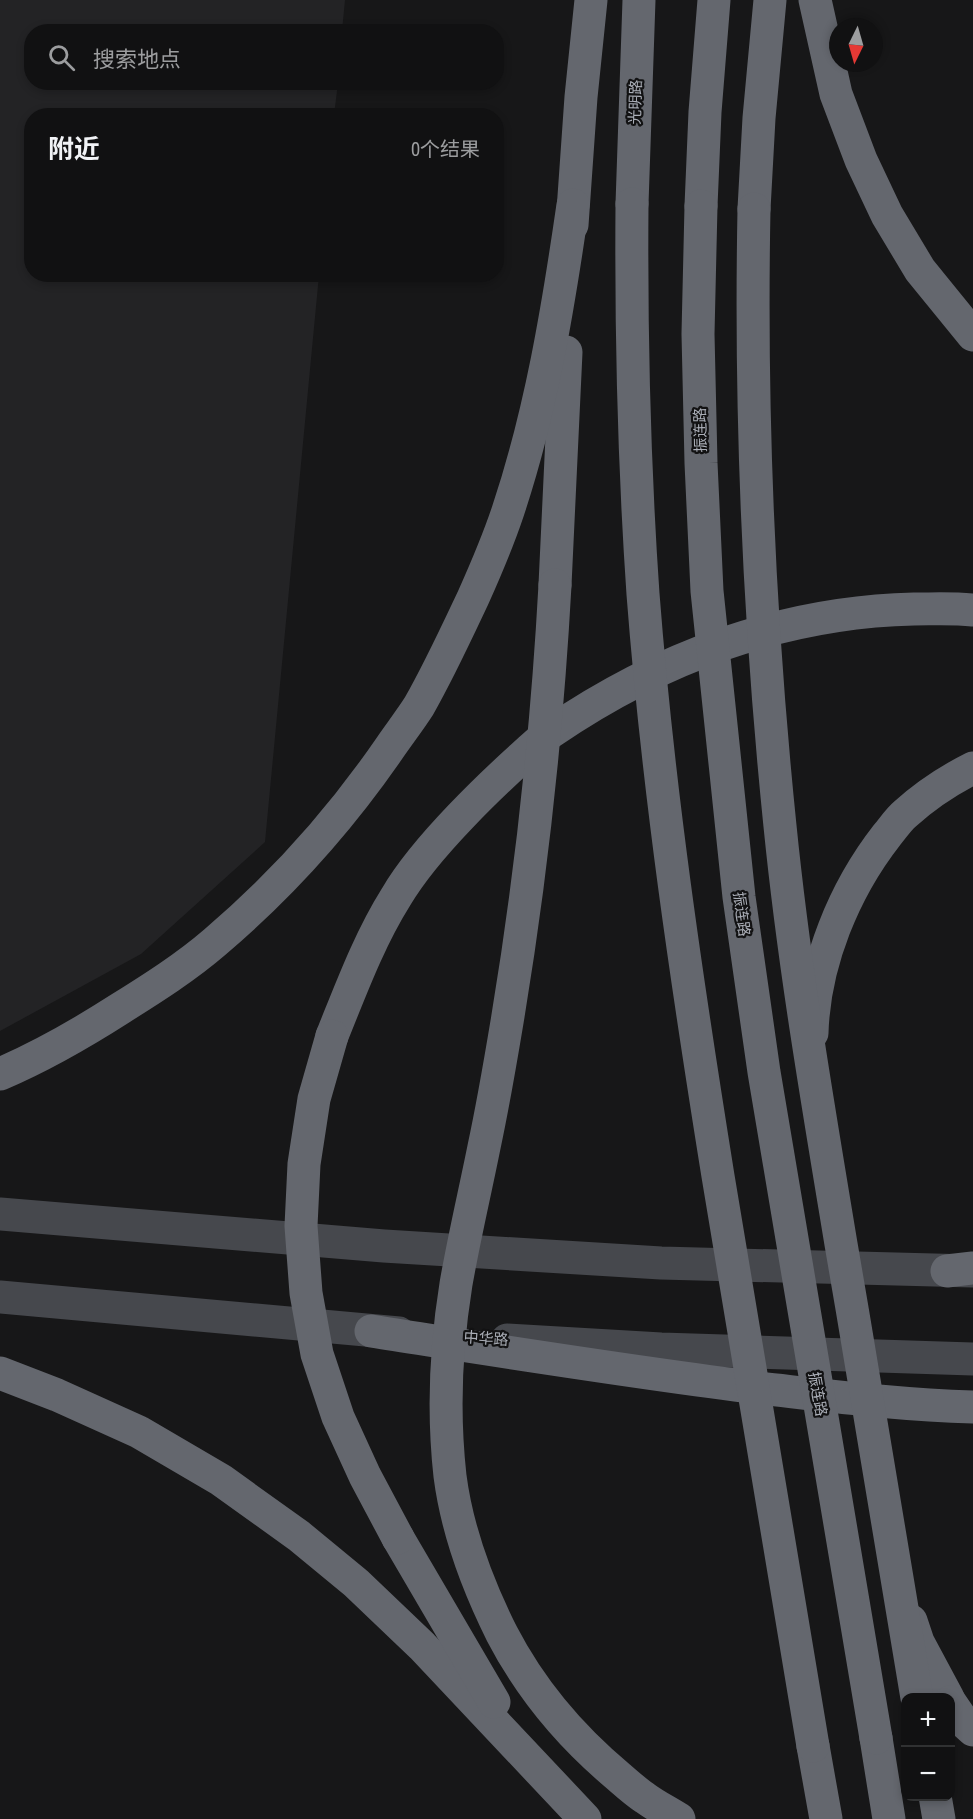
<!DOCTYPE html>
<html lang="zh">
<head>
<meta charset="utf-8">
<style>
	:root { --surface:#111112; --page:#1a1a1b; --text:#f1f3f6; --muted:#9c9d9f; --line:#303132 }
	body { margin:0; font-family:"Archivo Narrow","Noto Sans SC",sans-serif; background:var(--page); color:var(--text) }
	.controls { position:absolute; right:18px; bottom:18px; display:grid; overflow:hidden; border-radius:12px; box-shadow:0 3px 9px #0003 }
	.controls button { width:54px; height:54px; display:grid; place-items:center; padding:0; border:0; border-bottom:2px solid var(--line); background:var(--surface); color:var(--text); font:30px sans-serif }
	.compass { position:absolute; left:829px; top:18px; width:54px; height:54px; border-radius:50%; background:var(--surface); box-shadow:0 3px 9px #0003; rotate:185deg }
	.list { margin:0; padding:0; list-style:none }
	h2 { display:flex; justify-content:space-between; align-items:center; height:78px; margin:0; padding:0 24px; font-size:26px }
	h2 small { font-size:20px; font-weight:400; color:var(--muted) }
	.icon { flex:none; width:33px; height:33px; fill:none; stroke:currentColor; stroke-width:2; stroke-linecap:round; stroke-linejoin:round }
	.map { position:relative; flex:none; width:973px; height:1819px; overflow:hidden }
	.search { position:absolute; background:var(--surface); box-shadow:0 3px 9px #0003; left:24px; top:24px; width:480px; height:66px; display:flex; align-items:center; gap:15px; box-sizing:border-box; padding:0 21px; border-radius:24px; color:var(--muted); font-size:22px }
	.panel { position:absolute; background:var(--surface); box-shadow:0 3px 9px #0003; left:24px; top:108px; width:480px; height:174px; border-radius:24px }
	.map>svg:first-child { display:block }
</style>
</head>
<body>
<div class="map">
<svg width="973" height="1819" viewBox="0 0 973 1819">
	<rect width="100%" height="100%" fill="#171718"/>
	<path fill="#232325" d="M 0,0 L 345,0 L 342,31 L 32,32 L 32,82 L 338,83 L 334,115 L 32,116 L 32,274 L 319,275 L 265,842 L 141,954 L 0,1031 Z"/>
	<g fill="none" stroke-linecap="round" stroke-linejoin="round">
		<g stroke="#46484d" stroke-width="33">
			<path d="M 0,1214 L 384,1246 L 661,1263 L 973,1271"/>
			<path d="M 0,1297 L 399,1333"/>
			<path d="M 507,1340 L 661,1349 L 973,1359"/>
		</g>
		<g stroke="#64676e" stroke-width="33">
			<path d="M 815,0 L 836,94 L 861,160 L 887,215 L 920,270 L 973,335"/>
			<path d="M 632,204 L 639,0"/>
			<path d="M 701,206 L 705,112 L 714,0"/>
			<path d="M 754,209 L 759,118 L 770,0"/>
			<path d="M 572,225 L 581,97 L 591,0"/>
			<path d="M 555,585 L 566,352"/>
			<path d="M 812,1033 C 814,963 844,890 887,835 C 893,828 898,820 905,814 C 925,796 949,780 973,768"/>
			<path d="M 332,1036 C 351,989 369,940 396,897 C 413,868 438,840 461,816 C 481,795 502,775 523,756 C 532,748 541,739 551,732 C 659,658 782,612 914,609 C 934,609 953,608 973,610"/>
			<path d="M 0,1074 C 42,1056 82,1033 121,1008 C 153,988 186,967 215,942 C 282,885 341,819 391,746 C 400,733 410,720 419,706 C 439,671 456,634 473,598 C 486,569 498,541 508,511 C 541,412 558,309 573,205"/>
			<path d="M 947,1271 L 973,1268"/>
			<path d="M 371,1331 C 500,1351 630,1372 759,1388 C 831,1396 901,1405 973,1407"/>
			<path d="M 0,1373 L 57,1395 L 139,1432 L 221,1480 L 299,1536 L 356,1583 L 422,1646 L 585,1819"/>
			<path d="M 398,1538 L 494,1702"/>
			<path d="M 911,1621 L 918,1642 L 948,1698"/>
			<path d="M 950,1702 L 963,1721 L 973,1730"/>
			<path d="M 876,1738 L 889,1819"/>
			<path d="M 813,1746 L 826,1819"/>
			<path d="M 935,1796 L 939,1819"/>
		</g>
		<g stroke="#64676e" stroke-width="33">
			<path d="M 632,204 C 631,334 634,464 643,594 C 658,789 687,983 718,1176 C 748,1366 780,1556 813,1746"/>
			<path d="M 701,206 L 698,334 L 701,463 L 707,591 L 739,897 L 764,1072 L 876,1738"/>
			<path d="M 754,209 C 750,415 759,621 780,826 C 794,966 818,1105 841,1244 C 867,1395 892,1546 917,1698"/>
			<path d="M 555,585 C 547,731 531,878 507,1022 C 500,1064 493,1105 484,1147 C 475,1192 464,1238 456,1284 C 446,1346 443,1413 450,1476 C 457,1530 478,1586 502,1634 C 531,1690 571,1737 619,1777 C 627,1784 636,1792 645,1798 C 656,1806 668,1812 679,1819"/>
			<path d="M 332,1036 L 314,1099 L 304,1164 L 301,1226 L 306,1293 L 317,1354 L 338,1417 L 365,1476 L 398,1538"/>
		</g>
	</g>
	<g text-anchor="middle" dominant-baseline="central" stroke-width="4.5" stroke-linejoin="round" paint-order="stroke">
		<g font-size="15" fill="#aaaeb7" stroke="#121213">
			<text transform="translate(635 102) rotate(-88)">光明路</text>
			<text transform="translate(700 430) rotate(-91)">振连路</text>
			<text transform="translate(742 914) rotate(82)">振连路</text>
			<text transform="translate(486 1338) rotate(4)">中华路</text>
			<text transform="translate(818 1394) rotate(80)">振连路</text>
		</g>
	</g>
</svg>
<div class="controls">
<button>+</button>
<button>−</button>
</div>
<svg class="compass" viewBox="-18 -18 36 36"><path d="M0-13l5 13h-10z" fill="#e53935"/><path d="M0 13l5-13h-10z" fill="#9c9d9f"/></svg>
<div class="search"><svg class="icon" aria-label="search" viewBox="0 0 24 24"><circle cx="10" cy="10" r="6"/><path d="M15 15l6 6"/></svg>搜索地点</div>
<section class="panel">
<h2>附近<small>0个结果</small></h2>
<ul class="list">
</ul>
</section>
</div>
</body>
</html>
